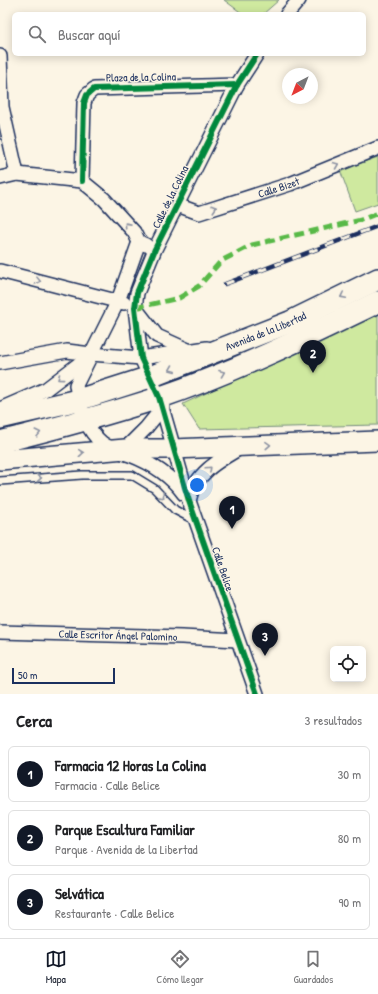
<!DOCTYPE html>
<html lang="es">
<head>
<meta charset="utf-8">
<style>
	:root { --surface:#fff; --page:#f6f6f6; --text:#202124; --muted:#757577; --line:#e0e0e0; --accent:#111827 }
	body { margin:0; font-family:"Patrick Hand",sans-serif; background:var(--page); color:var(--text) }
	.controls { position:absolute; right:12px; bottom:12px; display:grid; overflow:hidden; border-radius:6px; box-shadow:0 2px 10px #0003 }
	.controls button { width:36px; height:36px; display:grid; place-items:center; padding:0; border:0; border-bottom:1px solid var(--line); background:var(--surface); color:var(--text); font:20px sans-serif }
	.compass { position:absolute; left:282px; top:68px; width:36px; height:36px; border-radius:50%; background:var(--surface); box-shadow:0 2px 10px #0003; rotate:222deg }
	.scale { position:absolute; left:12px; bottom:10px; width:103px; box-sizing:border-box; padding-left:4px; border:2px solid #1b2f5e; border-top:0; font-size:11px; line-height:14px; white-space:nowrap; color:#1b2f5e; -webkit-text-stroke:3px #fcf5e5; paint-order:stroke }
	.you { position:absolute; left:197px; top:485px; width:14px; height:14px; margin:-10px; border:3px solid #fff; border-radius:50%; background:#1a73e8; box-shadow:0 0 0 6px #1a73e833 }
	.badge { display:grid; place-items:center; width:26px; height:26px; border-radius:50%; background:var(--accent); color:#fff; font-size:13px; font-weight:700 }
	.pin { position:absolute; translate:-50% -33px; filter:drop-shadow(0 1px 2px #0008) }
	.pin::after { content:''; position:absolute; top:21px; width:14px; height:12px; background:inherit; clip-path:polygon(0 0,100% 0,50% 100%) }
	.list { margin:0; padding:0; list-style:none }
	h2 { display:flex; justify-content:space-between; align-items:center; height:52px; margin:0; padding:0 16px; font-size:17px }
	h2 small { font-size:13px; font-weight:400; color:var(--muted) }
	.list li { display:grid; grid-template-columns:26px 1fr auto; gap:12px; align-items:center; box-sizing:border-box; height:56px; margin:0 8px 8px; padding:0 8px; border:1px solid var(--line); border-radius:6px }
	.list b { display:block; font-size:15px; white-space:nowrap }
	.list p { margin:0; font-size:13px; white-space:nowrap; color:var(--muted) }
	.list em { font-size:13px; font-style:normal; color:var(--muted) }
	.icon { flex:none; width:22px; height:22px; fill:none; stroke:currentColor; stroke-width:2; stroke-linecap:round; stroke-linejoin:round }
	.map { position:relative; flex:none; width:378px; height:694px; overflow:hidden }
	.search { position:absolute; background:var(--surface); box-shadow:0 2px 10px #0003; left:12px; right:12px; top:12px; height:44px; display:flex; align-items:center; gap:10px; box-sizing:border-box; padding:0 14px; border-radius:6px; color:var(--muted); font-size:15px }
	.sheet { height:244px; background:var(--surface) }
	nav { display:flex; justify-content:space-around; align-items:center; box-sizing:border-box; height:56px; border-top:1px solid var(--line); background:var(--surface); font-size:11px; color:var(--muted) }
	nav a { display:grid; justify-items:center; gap:2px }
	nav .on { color:var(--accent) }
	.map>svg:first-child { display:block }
</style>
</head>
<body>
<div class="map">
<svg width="378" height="694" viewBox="0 0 378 694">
	<rect width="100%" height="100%" fill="#fcf5e5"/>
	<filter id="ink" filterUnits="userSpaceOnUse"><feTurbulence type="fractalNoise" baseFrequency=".025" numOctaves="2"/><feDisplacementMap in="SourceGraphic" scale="8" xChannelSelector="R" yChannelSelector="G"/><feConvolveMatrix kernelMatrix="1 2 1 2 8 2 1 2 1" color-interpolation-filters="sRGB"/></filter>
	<g filter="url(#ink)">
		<g fill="#cfe99f" stroke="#758c7e">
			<path d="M 224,0 L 279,0 L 263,14 L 243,14 Z"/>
			<path d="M 378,157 L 378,203 L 355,211 L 340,170 Z"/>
			<path d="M 378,312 L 378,425 L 199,429 L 183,404 Z"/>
		</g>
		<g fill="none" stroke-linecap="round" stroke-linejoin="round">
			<g stroke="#1b2f5e" stroke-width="10">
				<path id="lane" d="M 0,481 L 82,475 L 132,475 L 155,489 L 175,510 L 194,520"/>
			</g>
			<g stroke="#1b2f5e" stroke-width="16">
				<g id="street">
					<path d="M 287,14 L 299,0"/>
					<path d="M 257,54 L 237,85 L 155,249 L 137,293 L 135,308 L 141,358 L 159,397 L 189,501 L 257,694"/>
					<path d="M 0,56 L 2,107 L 17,174"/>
					<path d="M 0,178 L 17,174 L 82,181 L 104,199 L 134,232 L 139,242 L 146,245"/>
					<path d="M 82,181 L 84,103 L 87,95 L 94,89 L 237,85"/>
					<path id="s1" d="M 177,205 L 199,213 L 290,184 L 378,148"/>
					<path d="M 139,242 L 118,301 L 76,385 C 79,406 85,429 102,443 C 110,449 120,452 130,455 C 151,463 171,476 184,494"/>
					<path d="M 0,271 L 124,303"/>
					<path d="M 136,309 L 157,336 L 188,350"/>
					<path d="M 0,363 L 67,351 L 91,354 L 141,358 L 207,348"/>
					<path d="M 0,409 L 46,389 L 88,357"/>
					<path d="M 125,449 L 146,428 L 163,407"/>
					<path d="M 189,501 C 194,474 219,460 242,447"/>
					<path id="s2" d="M 0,632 L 182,637 L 237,640"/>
				</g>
			</g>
			<g stroke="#1b2f5e" stroke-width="22">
				<path id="secondary" d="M 0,460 L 125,449 L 173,449 L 378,441"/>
			</g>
			<g stroke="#1b2f5e" stroke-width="24">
				<g id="primary">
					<path id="s3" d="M 0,418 L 78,400 L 150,377 L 290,322 L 378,279"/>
					<path d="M 0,442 C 53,429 106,415 158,398 C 234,372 306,337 378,302"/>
				</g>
			</g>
			<use href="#lane" stroke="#fcf5e5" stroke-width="7"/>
			<use href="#street" stroke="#fcf5e5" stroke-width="13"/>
			<use href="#secondary" stroke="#fcf5e5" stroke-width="19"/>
			<use href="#primary" stroke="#fcf5e5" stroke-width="21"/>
			<g stroke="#1b2f5e" stroke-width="4.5">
				<path id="rail" d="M 225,284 L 378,226"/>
			</g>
			<use href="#rail" stroke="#fcf5e5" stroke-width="3" stroke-dasharray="9" stroke-linecap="butt"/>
			<path stroke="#58b947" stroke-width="5" stroke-dasharray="10 5" stroke-linecap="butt" d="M 135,308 L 179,298 L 199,286 L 221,261 L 252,245 L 361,220 L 378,213"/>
			<g stroke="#fcf5e5" stroke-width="8">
				<g id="cycleway">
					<path d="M 257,54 L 237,85 L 155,249 L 137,293 L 135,308 L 141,358 L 159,397 L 189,501 L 257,694"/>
					<path d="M 82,181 L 84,103 L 87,95 L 94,89 L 237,85"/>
				</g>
			</g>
			<use href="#cycleway" stroke="#00873e" stroke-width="6"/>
		</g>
		<defs><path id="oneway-chevron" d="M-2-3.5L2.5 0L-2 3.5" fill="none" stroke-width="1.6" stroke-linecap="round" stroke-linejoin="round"/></defs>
		<g stroke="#8c92a2">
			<use href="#oneway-chevron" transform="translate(336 165) rotate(-22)"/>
			<use href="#oneway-chevron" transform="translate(214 208) rotate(-18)"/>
			<use href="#oneway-chevron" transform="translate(127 225) rotate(-132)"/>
			<use href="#oneway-chevron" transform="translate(38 281) rotate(14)"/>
			<use href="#oneway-chevron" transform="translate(343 296) rotate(154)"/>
			<use href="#oneway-chevron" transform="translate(172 369) rotate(158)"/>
			<use href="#oneway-chevron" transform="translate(222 373) rotate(-21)"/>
			<use href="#oneway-chevron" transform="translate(60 378) rotate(143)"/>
			<use href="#oneway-chevron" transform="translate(38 433) rotate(-14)"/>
			<use href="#oneway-chevron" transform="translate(268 445) rotate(-3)"/>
			<use href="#oneway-chevron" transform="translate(81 453) rotate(-5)"/>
			<use href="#oneway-chevron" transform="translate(209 469) rotate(-43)"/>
			<use href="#oneway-chevron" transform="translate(39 478) rotate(-4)"/>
			<use href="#oneway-chevron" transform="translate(162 496) rotate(47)"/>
		</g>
	</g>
	<g text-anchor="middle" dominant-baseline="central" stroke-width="3" stroke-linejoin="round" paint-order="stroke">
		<g font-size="11" fill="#1b2f5e" stroke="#fcf5e5">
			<text transform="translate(141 77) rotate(-1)">Plaza de la Colina</text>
			<text stroke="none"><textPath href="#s1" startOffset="107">Calle Bizet</textPath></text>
			<text transform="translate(170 197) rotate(-64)">Calle de la Colina</text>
			<text stroke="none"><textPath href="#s3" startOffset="280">Avenida de la Libertad</textPath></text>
			<text transform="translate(223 569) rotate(71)">Calle Belice</text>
			<text stroke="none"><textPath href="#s2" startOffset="118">Calle Escritor Ángel Palomino</textPath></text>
		</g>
	</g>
</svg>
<div class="controls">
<button><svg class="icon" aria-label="locate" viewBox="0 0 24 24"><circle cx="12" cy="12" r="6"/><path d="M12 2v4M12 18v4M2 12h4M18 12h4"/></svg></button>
</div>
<svg class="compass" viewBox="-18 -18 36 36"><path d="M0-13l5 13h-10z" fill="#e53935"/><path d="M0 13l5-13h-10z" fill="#757577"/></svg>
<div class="scale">50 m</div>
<div class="you"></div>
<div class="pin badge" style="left:232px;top:529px">1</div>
<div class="pin badge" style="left:313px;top:373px">2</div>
<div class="pin badge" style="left:265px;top:656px">3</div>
<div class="search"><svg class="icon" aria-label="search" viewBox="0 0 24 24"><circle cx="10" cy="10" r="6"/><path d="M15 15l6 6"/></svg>Buscar aquí</div>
</div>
<section class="sheet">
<h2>Cerca<small>3 resultados</small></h2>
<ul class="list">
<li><span class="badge">1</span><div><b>Farmacia 12 Horas La Colina</b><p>Farmacia · Calle Belice</p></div><em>30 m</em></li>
<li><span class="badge">2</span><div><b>Parque Escultura Familiar</b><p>Parque · Avenida de la Libertad</p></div><em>80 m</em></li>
<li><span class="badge">3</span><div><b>Selvática</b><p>Restaurante · Calle Belice</p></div><em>90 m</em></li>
</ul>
</section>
<nav>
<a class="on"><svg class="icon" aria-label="map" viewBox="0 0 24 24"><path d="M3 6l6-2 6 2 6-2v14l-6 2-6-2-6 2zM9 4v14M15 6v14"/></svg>Mapa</a>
<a><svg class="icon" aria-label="directions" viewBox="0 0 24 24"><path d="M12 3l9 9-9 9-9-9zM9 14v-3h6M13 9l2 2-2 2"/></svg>Cómo llegar</a>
<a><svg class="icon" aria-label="saved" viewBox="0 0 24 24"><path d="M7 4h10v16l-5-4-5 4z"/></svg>Guardados</a>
</nav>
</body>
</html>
